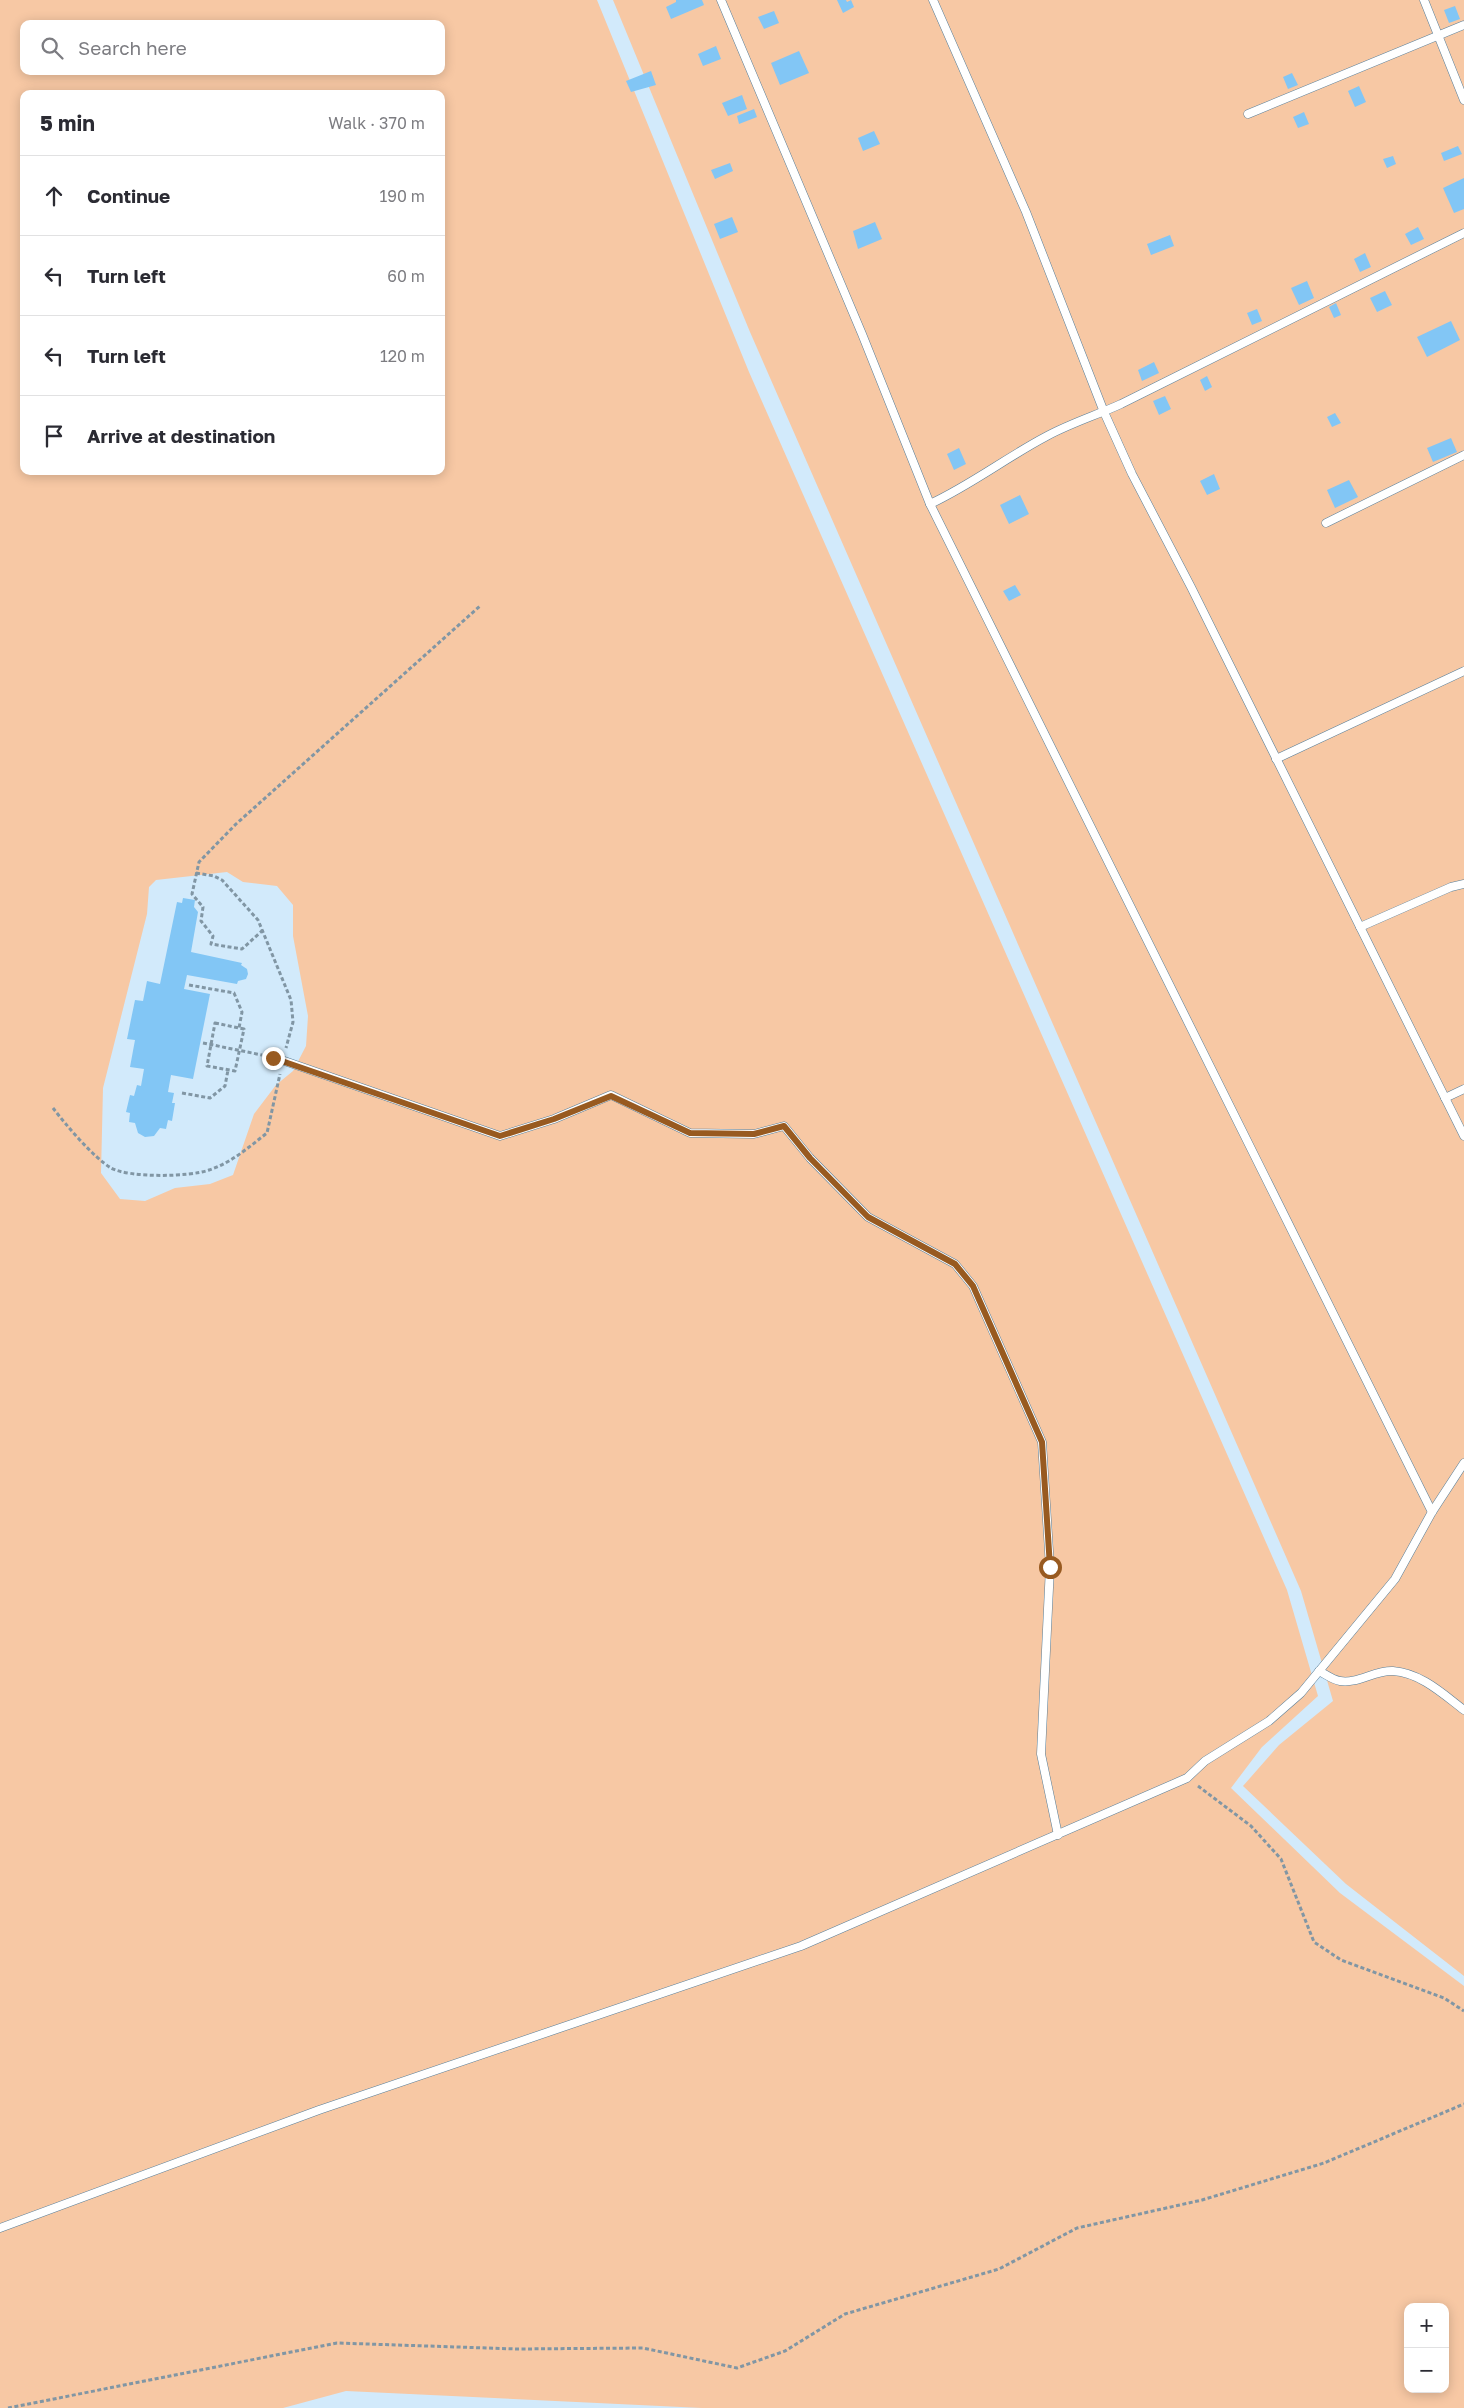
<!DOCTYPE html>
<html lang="en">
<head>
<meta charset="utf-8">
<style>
	:root { --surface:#fff; --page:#f7f7f7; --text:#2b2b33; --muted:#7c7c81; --line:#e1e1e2 }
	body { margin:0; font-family:"Golos Text",sans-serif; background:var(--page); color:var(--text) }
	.controls { position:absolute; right:15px; bottom:15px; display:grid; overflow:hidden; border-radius:10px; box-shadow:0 2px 12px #0003 }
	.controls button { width:45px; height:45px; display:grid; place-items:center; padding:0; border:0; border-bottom:1px solid var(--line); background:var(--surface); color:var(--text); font:25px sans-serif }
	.stop { position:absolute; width:15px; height:15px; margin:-11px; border:4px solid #985a20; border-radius:50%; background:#fff }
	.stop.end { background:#985a20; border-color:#fff; box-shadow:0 1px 5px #0008 }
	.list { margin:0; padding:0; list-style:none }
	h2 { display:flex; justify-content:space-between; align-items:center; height:65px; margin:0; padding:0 20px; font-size:21px }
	h2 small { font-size:16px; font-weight:400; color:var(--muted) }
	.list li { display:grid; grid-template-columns:32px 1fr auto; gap:15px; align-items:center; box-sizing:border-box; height:80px; padding:0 20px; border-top:1px solid var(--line) }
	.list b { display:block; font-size:19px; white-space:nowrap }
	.list em { font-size:16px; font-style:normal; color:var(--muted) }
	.icon { flex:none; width:28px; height:28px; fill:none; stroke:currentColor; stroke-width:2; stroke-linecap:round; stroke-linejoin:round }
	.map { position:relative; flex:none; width:1464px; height:2408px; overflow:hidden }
	.search { position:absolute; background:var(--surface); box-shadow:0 2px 12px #0003; left:20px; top:20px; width:425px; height:55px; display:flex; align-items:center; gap:12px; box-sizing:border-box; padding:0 18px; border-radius:10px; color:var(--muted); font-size:19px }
	.panel { position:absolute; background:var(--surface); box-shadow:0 2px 12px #0003; left:20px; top:90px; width:425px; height:385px; border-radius:10px }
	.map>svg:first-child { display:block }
</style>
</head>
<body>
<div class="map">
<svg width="1464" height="2408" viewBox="0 0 1464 2408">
	<rect width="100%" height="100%" fill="#d2eafb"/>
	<g fill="#f7c8a4" fill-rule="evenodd">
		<path d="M 0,0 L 597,0 L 749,372 L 1287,1590 L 1318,1696 L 1262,1747 L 1231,1788 L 1340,1893 L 1464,1986 L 1464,2408 L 702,2408 L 346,2391 L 283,2408 L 0,2408 ZM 24,24 L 441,24 L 441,71 L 24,71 ZM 24,94 L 441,94 L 441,471 L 24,471 ZM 227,872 L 243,882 L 277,886 L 293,905 L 293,936 L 308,1016 L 306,1046 L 293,1071 L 276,1085 L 254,1114 L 233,1175 L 210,1184 L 175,1188 L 145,1201 L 120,1199 L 101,1173 L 103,1088 L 147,914 L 149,887 L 156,880 ZM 1408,2307 L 1445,2307 L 1445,2389 L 1408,2389 Z"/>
		<path d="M 613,0 L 1464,0 L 1464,1976 L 1346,1884 L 1243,1786 L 1279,1745 L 1333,1701 L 1301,1591 L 750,332 Z"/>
	</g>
	<g fill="#82c6f5">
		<path d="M 676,0 L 702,0 L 704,5 L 671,19 L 666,7 L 676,2 Z"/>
		<path d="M 837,0 L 846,0 L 847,2 L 851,0 L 854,7 L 843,13 Z"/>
		<path d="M 1455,6 L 1460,19 L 1449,23 L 1444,10 Z"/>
		<path d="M 774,11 L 779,23 L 764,29 L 758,17 Z"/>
		<path d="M 716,46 L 721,59 L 703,66 L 698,54 Z"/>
		<path d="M 799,51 L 809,73 L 780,85 L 771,63 Z"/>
		<path d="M 651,71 L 656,85 L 631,92 L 626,81 Z"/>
		<path d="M 1292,73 L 1298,85 L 1288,89 L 1283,77 Z"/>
		<path d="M 1359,86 L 1366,102 L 1355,107 L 1348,91 Z"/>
		<path d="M 742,95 L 747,109 L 728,116 L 722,103 Z"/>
		<path d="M 754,109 L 757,117 L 739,124 L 737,116 Z"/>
		<path d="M 1304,112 L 1309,124 L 1298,128 L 1293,117 Z"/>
		<path d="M 874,131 L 880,144 L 863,151 L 858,138 Z"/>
		<path d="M 1458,146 L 1462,154 L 1444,161 L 1441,153 Z"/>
		<path d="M 1393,156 L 1396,164 L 1387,168 L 1383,159 Z"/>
		<path d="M 730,163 L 733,171 L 715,179 L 711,170 Z"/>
		<path d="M 1464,178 L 1464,209 L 1454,213 L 1443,188 Z"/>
		<path d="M 732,217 L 738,232 L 720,239 L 714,224 Z"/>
		<path d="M 875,222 L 882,239 L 858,249 L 853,231 Z"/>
		<path d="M 1418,227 L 1424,239 L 1411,245 L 1405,234 Z"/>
		<path d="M 1170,235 L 1174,246 L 1151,255 L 1147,244 Z"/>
		<path d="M 1365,253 L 1371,267 L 1360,272 L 1354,259 Z"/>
		<path d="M 1307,281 L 1314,298 L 1299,305 L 1291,288 Z"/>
		<path d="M 1385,291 L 1392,305 L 1377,312 L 1370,298 Z"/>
		<path d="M 1336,303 L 1341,315 L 1334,318 L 1329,307 Z"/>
		<path d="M 1257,309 L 1262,321 L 1252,325 L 1247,313 Z"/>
		<path d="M 1451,321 L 1460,340 L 1427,357 L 1417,337 Z"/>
		<path d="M 1154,362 L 1159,373 L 1142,381 L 1138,370 Z"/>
		<path d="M 1207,376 L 1212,387 L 1205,391 L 1200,380 Z"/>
		<path d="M 1165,396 L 1171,409 L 1159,415 L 1153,401 Z"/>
		<path d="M 1335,413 L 1341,423 L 1332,427 L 1327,417 Z"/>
		<path d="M 1451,438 L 1457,452 L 1433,462 L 1427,448 Z"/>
		<path d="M 959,448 L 966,464 L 954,470 L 947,454 Z"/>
		<path d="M 1214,474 L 1220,489 L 1207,495 L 1200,481 Z"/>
		<path d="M 1349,480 L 1358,497 L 1335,508 L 1327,490 Z"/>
		<path d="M 1020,495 L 1029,514 L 1009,524 L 1000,505 Z"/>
		<path d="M 1015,585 L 1021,595 L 1009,601 L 1003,591 Z"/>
		<path d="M 183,898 L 195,900 L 194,907 L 198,912 L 191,952 L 242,963 L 241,965 L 247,969 L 248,974 L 246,979 L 238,981 L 237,984 L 187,975 L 184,989 L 210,994 L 193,1079 L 171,1075 L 168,1092 L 174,1093 L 172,1103 L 175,1103 L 172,1121 L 168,1120 L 166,1129 L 160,1128 L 154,1136 L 145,1137 L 138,1133 L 135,1123 L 129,1122 L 130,1113 L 126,1112 L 130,1095 L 134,1096 L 137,1085 L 141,1086 L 144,1069 L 130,1067 L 135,1040 L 127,1039 L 135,1000 L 143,1001 L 147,981 L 160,984 L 177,902 L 182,903 Z"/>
	</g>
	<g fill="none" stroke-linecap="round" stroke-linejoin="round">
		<g stroke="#587e98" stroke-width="9">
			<g id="service">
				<path d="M 721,0 L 862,334 L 930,504 L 1432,1512"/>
				<path d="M 933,0 L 1026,212 L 1104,412 L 1132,474 L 1191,587 L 1464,1136"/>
				<path d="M 1424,0 L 1464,100"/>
				<path d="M 1248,114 L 1464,25"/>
				<path d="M 930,504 C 971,485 1007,457 1047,436 C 1071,423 1097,415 1121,404 L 1464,233"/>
				<path d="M 1326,523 L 1464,455"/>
				<path d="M 1276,759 L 1464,671"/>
				<path d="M 1360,927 L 1451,887 L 1464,884"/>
				<path d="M 273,1057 L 500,1136 L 554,1119 L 611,1095 L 690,1133 L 754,1134 L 784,1126 L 810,1158 L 868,1217 L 955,1264 L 973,1286 L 1042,1442 L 1050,1567 L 1041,1754 L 1058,1835"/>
				<path d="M 1445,1098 L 1464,1089"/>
				<path d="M 1319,1671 C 1325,1674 1333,1680 1340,1681 C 1358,1684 1375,1670 1393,1671 C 1421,1673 1443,1694 1464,1710"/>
				<path d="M 0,2228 L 319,2110 L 801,1946 L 1187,1778 L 1205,1761 L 1269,1721 L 1301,1693 L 1395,1579 L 1432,1512 L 1464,1463"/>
			</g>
		</g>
		<g stroke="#8196a4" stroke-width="3" stroke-dasharray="4 2.5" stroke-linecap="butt">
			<path d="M 196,873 L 214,876 L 222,880 L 258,920 L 291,1000 L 293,1022 L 286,1048"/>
			<path d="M 263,930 L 242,949 L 211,944 L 213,936 L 201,921 L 203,907 L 192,894 L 199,862 L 236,824 L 480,606"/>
			<path d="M 189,985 L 234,993 L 242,1012 L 239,1028"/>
			<path d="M 215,1023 L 244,1029 L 235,1071 L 207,1066 Z"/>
			<path d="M 203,1043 L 262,1055"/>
			<path d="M 182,1093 L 210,1098 L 225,1086 L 228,1070"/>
			<path d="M 53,1108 C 66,1125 93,1157 111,1168 C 129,1178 190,1177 209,1170 C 231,1163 249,1147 267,1133 L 280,1074"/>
			<path d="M 1198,1786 L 1251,1826 L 1281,1859 L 1314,1942 L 1341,1960 L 1444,1998 L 1464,2011"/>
			<path d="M 8,2408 L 337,2343 L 517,2349 L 643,2348 L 737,2368 L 785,2351 L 845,2314 L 999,2269 L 1077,2228 L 1202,2200 L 1324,2163 L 1464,2104"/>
		</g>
		<use href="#service" stroke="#fff" stroke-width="8"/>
	</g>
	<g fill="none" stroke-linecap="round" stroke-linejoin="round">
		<path stroke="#985a20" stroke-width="6" d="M 273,1058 L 500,1136 L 554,1119 L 611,1096 L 690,1133 L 754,1134 L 784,1126 L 810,1158 L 868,1217 L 955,1264 L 973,1286 L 1042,1442 L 1050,1567"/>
	</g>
</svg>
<div class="controls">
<button>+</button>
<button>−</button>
</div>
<div class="stop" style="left:1050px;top:1567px"></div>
<div class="stop end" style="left:273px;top:1058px"></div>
<div class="search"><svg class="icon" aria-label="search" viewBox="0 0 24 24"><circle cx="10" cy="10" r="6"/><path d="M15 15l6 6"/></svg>Search here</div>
<section class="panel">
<h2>5 min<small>Walk · 370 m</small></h2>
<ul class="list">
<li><svg class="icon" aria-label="ahead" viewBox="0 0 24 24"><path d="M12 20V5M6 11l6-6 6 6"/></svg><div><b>Continue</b></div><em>190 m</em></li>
<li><svg class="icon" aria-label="left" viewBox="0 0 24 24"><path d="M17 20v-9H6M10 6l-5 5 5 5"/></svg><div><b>Turn left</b></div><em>60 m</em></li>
<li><svg class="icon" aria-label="left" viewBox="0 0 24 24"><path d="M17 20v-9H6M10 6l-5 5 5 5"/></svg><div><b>Turn left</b></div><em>120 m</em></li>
<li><svg class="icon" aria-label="arrive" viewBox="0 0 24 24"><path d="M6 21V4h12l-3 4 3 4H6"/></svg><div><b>Arrive at destination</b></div></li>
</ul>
</section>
</div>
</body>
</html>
